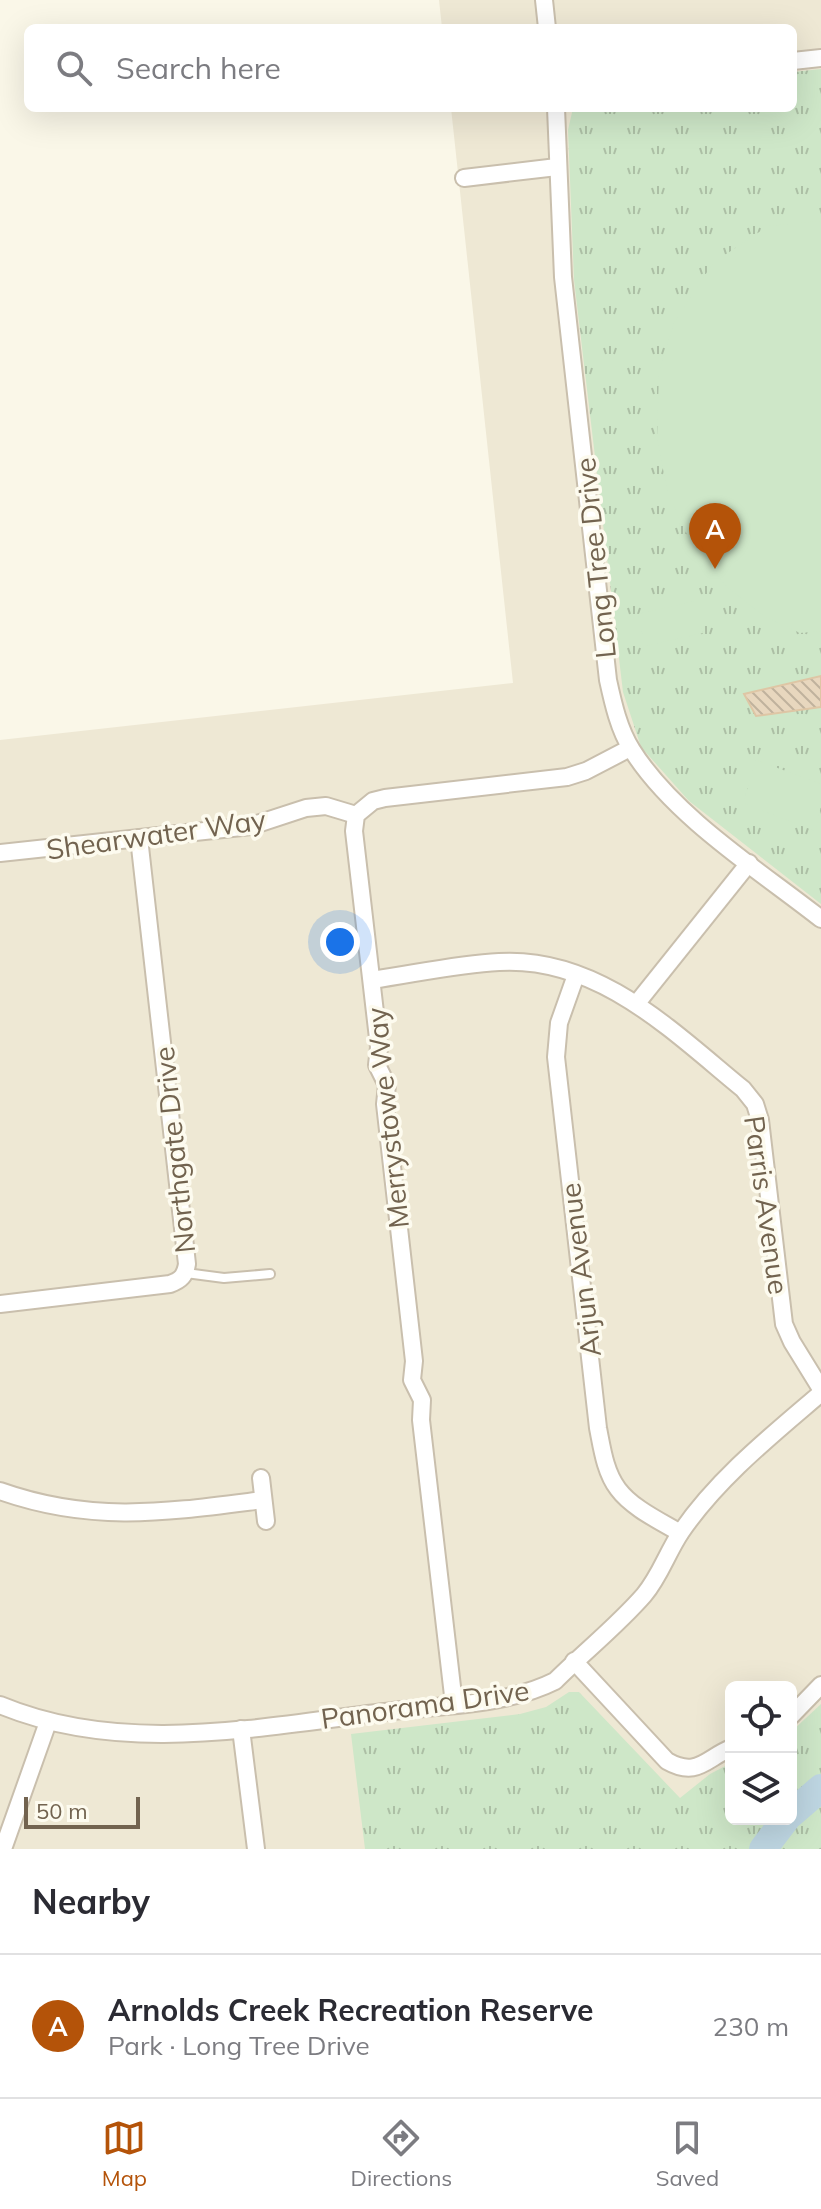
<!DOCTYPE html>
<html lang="en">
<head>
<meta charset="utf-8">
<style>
	:root { --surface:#fff; --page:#f2f2f3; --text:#2b2b33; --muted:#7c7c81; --line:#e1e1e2; --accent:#b45309 }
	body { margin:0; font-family:Mulish,sans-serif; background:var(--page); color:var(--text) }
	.controls { position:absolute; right:24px; bottom:24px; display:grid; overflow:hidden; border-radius:12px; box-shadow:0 8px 32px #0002 }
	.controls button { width:72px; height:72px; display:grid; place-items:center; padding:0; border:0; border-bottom:2px solid var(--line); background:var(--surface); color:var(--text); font:40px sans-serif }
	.scale { position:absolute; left:24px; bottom:20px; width:116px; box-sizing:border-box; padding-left:8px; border:4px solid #72634f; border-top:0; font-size:22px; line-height:28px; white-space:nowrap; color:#72634f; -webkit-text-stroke:6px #fdfbef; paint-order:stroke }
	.you { position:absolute; left:340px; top:942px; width:28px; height:28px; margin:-20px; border:6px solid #fff; border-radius:50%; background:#1a73e8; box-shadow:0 0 0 12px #1a73e833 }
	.badge { display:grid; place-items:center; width:52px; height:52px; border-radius:50%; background:var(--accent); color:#fff; font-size:26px; font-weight:700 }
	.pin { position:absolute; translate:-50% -66px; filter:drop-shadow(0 2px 4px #0008) }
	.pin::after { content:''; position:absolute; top:42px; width:28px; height:24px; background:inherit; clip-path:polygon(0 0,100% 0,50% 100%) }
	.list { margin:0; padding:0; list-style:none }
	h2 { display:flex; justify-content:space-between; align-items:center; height:104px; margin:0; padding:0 32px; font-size:34px }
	h2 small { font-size:26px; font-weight:400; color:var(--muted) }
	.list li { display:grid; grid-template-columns:52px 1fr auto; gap:24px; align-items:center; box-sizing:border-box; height:144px; padding:0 32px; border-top:2px solid var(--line) }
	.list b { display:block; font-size:30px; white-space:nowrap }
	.list p { margin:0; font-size:26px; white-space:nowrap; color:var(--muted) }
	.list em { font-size:26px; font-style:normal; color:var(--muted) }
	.icon { flex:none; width:44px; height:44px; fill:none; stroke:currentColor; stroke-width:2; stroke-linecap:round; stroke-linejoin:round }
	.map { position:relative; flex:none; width:821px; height:1849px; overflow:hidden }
	.search { position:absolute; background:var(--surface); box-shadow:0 8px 32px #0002; left:24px; right:24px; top:24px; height:88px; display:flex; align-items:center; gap:20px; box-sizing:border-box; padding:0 28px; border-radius:12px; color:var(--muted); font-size:30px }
	.sheet { height:248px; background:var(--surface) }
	nav { display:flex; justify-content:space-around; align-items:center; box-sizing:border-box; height:112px; border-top:2px solid var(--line); background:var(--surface); font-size:22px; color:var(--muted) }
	nav a { display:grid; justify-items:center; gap:4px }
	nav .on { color:var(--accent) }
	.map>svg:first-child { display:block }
</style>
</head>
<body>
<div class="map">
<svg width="821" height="1849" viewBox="0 0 821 1849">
	<defs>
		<pattern id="park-tufts" width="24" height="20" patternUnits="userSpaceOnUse" patternTransform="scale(2)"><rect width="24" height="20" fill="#cee7c8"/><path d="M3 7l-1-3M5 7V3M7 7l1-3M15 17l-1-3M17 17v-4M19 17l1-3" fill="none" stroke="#acbfa5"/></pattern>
		<pattern id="building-back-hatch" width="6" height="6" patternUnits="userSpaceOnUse" patternTransform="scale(2)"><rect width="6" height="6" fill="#e8d7be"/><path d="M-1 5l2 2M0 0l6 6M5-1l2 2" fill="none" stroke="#c0b29d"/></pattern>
	</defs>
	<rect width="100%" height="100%" fill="#faf7e8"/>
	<path fill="#eee8d4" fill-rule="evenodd" d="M 439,0 L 821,0 L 821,1849 L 0,1849 L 0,740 L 513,683 L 451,108 L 793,108 L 793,28 L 442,28 ZM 731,1687 L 791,1687 L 791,1819 L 731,1819 Z"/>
	<g fill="url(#park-tufts)">
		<path d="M 821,69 L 821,904 L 689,801 L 641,747 L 623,692 L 574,280 L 568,130 L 573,108 L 793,108 L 793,72 Z"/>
		<path d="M 569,1692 L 579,1692 L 680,1798 L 710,1774 L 731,1763 L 731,1819 L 791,1819 L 791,1732 L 821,1704 L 821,1849 L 365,1849 L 351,1734 L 520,1714 L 546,1707 Z"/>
	</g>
	<g fill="#cee7c8">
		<path d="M 821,221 L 821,631 L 800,633 L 764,616 L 727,587 L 692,545 L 668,494 L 657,439 L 659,371 L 674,323 L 713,263 L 768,226 Z"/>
		<path d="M 695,601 L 703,633 L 645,646 L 638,614 Z"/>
		<path d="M 756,760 L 821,784 L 821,806 L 815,831 L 743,803 Z"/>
	</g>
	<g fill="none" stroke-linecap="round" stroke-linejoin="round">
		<g stroke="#bed6e2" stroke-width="28">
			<path d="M 791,1814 L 821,1788"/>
			<path d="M 763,1849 L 786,1819"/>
		</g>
	</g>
	<path fill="url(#building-back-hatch)" stroke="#dec6a5" stroke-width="2" d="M 821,676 L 821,707 L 756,716 L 744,694 Z"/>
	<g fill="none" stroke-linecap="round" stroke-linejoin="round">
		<g stroke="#c9bfad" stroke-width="12">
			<path id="lane" d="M 186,1273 L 224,1278 L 270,1274"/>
		</g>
		<g stroke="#c9bfad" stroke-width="20">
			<g id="street">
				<path d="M 544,0 L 547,28"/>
				<path d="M 793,61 L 821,58"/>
				<path d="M 556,108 L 563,277 L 608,680 C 613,703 619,730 632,750 C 673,816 760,871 821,919"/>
				<path d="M 464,178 L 557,167"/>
				<path d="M 0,853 L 251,826 L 306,808 L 326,806 L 356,815"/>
				<path d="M 576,975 L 559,1023 L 556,1057 L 598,1428 C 602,1448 605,1472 618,1489 C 632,1508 660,1521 680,1533"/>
				<path d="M 372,980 C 414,974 457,964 499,962 C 598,956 672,1031 743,1089 L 755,1104 L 760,1120 L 784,1324 L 792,1342 L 821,1389"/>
				<path d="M 637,1003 L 749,863"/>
				<path d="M 0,1304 L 170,1284 C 181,1280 185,1276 187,1264 L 139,838"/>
				<path d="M 261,1478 L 266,1521"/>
				<path d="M 0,1491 C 93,1524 168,1512 263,1500"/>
				<path d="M 574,1661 L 667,1761 C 697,1778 705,1759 731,1748"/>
				<path d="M 454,1704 L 421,1420 L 422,1400 L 412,1380 L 414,1361 L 385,1104 L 387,1085 L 377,1065 L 379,1047 L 354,831 L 356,815 L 373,801 L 385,798 L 567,777 L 586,771 L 630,748"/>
				<path d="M 0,1705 C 125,1757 263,1726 393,1711 C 446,1705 507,1705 555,1681 C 584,1652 617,1626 644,1595 C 660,1576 667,1553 681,1532 C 718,1478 772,1435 821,1393"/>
				<path d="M 791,1716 L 821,1685"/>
				<path d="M 241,1729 L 256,1849"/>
				<path d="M 3,1849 L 48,1722"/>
			</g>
		</g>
		<use href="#lane" stroke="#fff" stroke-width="8"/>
		<use href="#street" stroke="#fff" stroke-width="16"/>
	</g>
	<g text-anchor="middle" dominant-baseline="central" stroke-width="7" stroke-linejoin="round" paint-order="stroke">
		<g font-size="28" fill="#72634f" stroke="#fdfbef">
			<text transform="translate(595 558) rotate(-96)">Long Tree Drive</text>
			<text transform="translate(156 834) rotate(-8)">Shearwater Way</text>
			<text transform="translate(387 1118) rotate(-96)">Merrystowe Way</text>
			<text transform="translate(174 1150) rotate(-96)">Northgate Drive</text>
			<text transform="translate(767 1205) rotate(82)">Parris Avenue</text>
			<text transform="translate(580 1270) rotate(-97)">Arjun Avenue</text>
			<text transform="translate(425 1704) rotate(-8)">Panorama Drive</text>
		</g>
	</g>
</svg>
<div class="controls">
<button><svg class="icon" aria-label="locate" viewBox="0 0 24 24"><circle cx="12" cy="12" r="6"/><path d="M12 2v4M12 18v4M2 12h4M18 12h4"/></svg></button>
<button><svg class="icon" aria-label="layers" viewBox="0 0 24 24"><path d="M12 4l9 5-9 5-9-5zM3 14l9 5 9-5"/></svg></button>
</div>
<div class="scale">50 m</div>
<div class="you"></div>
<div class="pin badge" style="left:715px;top:569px">A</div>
<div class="search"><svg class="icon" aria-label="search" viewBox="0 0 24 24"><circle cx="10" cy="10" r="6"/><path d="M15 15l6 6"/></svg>Search here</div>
</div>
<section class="sheet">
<h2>Nearby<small></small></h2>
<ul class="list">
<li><span class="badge">A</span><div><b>Arnolds Creek Recreation Reserve</b><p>Park · Long Tree Drive</p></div><em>230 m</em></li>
</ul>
</section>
<nav>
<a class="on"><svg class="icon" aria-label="map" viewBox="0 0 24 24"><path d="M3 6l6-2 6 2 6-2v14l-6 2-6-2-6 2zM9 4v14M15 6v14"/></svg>Map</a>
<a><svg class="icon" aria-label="directions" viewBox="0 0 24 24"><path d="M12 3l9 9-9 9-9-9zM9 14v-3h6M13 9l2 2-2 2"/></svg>Directions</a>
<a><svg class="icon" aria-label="saved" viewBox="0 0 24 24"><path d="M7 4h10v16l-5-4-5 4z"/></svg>Saved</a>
</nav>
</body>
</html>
